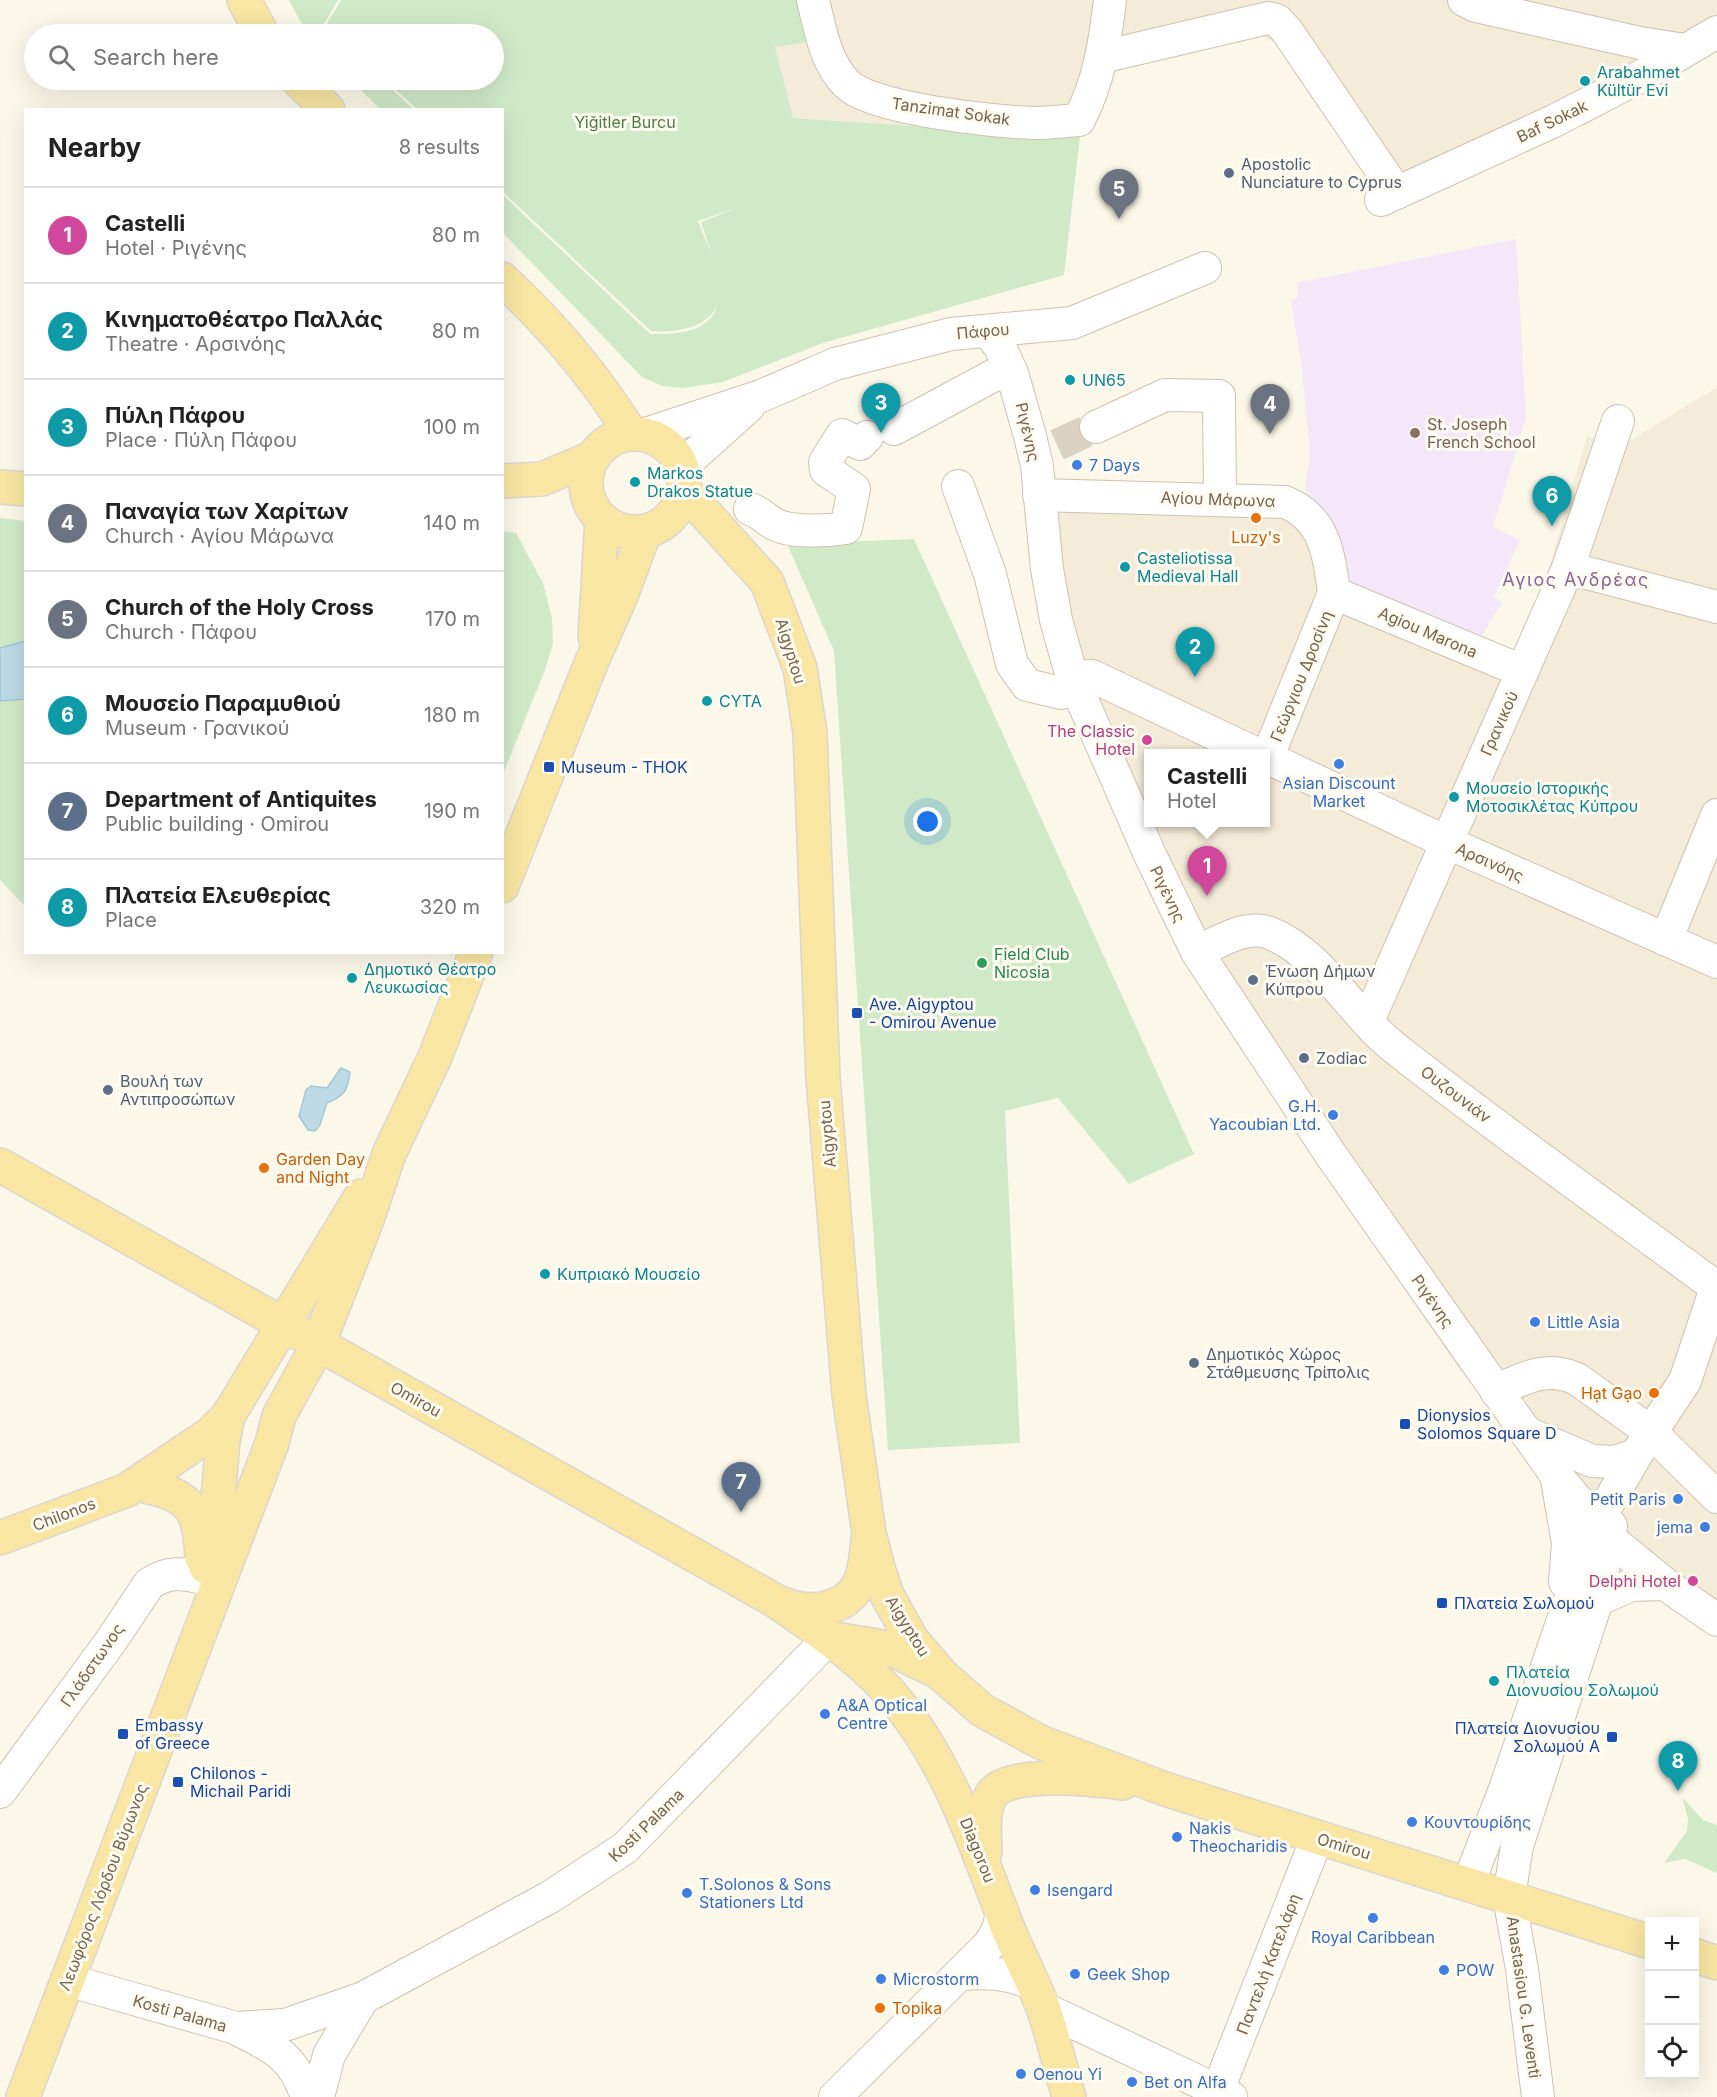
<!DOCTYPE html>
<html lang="en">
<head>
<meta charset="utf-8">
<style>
	:root { --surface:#fff; --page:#f6f6f6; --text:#222; --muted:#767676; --line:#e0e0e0; --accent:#d93025 }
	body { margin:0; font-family:Inter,sans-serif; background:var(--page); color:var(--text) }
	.controls { position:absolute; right:18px; bottom:18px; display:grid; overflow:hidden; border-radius:0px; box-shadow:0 6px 24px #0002 }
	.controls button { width:54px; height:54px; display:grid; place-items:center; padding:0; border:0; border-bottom:2px solid var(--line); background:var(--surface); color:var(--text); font:30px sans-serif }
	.you { position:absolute; left:928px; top:822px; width:21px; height:21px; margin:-15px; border:4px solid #fff; border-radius:50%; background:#1a73e8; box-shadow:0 0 0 9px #1a73e833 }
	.badge { display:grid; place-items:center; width:39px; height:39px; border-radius:50%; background:var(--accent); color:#fff; font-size:20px; font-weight:700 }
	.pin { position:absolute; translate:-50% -50px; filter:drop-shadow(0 2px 3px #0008) }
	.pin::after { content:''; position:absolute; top:32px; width:21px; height:18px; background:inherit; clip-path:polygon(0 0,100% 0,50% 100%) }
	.popup { position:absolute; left:1144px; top:749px; width:126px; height:78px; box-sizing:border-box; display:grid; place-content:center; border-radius:0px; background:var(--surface); filter:drop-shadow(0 2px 4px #0005); font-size:20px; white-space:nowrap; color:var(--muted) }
	.popup b { font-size:22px; color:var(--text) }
	.popup::after { content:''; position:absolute; left:50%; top:100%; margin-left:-12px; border:12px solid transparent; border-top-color:var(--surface) }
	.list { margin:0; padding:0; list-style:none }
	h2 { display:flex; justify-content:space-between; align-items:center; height:78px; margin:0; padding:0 24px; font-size:26px }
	h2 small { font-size:20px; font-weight:400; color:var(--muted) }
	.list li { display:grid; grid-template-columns:39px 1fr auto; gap:18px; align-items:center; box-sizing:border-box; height:96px; padding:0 24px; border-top:2px solid var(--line) }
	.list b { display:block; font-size:22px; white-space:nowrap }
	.list p { margin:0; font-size:20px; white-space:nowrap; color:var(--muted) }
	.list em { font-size:20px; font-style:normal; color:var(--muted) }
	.icon { flex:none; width:33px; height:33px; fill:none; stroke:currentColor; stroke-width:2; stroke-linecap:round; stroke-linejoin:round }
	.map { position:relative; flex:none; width:1717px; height:2097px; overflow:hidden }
	.search { position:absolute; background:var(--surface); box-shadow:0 6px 24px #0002; left:24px; top:24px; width:480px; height:66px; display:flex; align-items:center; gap:15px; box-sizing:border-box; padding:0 21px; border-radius:33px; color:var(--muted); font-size:22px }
	.panel { position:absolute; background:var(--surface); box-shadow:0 6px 24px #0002; left:24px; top:108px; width:480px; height:846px; border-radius:0px }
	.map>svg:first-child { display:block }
</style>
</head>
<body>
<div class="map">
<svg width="1717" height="2097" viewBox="0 0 1717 2097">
	<rect width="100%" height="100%" fill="#fcf8e9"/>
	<g fill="#f4ebd8" fill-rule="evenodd">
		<path d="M 817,0 L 1717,0 L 1717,49 L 1590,123 L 1381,200 L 1279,44 L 1257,35 L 1118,67 L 1080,137 L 793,118 L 774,47 L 823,40 Z"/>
		<path d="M 1717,387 L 1717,1610 L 1651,1566 L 1458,1368 L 1272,1092 L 1153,875 L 1064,611 L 1047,490 L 1298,499 L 1324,526 L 1521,666 L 1587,436 L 1618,448 ZM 1148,754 L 1266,754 L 1266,822 L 1148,822 Z"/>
	</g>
	<path fill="#f5e6f9" d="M 1516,239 L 1526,418 L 1493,527 L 1520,540 L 1494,597 L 1502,602 L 1477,644 L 1349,590 L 1342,547 L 1305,490 L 1310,453 L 1301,360 L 1291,300 L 1298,297 L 1297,283 Z"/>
	<g fill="#d0eac7">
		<path d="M 289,0 L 338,0 L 324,24 L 335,34 L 307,34 Z"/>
		<path d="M 341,0 L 811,0 L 823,40 L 775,47 L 793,118 L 1080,137 L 1064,275 L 823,343 L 723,382 L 683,388 L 662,386 L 642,377 L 503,233 L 503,195 L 650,334 C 743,337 721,283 701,222 L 736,208 L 698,221 C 705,240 724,277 720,297 C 714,328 676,333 651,331 L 503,192 L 502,110 L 417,109 L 385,80 L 494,80 L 494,34 L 339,34 L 327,23 Z"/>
		<path d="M 351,80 L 382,80 L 413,109 L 380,109 Z"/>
		<path d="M 0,518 L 25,521 L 25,906 L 0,880 Z"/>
		<path d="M 503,531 L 516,533 L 543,583 L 552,618 L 553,644 L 545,670 L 503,774 Z"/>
		<path d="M 914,539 L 1194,1154 L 1129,1184 L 1058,1098 L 1005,1111 L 1020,1443 L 888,1450 L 834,651 L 787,544 Z"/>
		<path d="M 1682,1797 L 1703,1820 L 1717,1825 L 1717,1873 L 1685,1859 L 1664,1863 L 1687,1831 L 1688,1819 Z"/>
	</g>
	<g fill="#bddae6" stroke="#a4c8d8" stroke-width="1.5">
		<path d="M 25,641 L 25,699 L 0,701 L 0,648 Z"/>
		<path d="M 341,1068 L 350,1072 C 348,1091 344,1096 327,1103 L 320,1125 L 315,1131 L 308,1130 L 299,1116 L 306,1090 L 311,1086 L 327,1088 Z"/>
	</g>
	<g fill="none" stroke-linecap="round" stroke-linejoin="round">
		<path stroke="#dbd2c2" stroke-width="32" stroke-dasharray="32 16" stroke-linecap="butt" d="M 1057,445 L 1096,427"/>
		<g stroke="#cfc1af" stroke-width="34">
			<g id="minor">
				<path d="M 813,0 C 820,29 825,62 847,84 C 871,109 996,122 1034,123 C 1049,123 1064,121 1079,120 C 1099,82 1105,42 1110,0"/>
				<path d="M 1464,0 L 1476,6 L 1640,43 L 1685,50"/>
				<path d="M 1102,57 L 1268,18 L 1277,20 L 1287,31 L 1397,193"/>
				<path d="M 1381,200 L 1554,121 L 1649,72 L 1717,32"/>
				<path d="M 988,331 L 1000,347 L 1012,373 L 1030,436 L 1037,466 L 1047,569 L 1056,620 L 1072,677 L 1151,857 L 1197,952 L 1331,1155 L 1556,1475 L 1610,1539 L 1665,1584 L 1717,1620"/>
				<path d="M 1096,427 L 1165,395 L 1219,396 L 1220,499"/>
				<path d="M 894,429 L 998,373"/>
				<path d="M 643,435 L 761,396 L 835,364 L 951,334 L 1072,323 L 1205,268"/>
				<path d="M 681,467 L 749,406"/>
				<path d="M 958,486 L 990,574 L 1012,664 L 1027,685 L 1061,693 L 1077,689"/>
				<path d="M 1039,495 L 1285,502 C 1325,518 1329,555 1334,593"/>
				<path d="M 750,509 C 763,514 764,518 774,524 C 791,533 828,531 846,528 L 854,489 L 826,470 L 825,462 L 842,435 L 860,444 L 867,437"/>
				<path d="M 1568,568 L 1717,607"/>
				<path d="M 1334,593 L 1522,671"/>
				<path d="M 1072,677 L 1092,676 L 1257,754"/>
				<path d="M 1266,757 L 1446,842 L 1717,962"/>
				<path d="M 1267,758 L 1334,593"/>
				<path d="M 1666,940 L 1717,815"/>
				<path d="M 1197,952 C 1219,942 1246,924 1270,933 C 1322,954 1353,1016 1396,1049 C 1500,1131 1609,1208 1716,1287"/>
				<path d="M 1368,1021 L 1568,568 L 1618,421"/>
				<path d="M 1496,1391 C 1524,1378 1547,1365 1577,1379 L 1652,1433 L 1717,1497"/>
				<path d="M 1525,1432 L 1592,1461 L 1615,1462 L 1636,1455"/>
				<path d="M 1557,1480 L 1568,1543 L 1565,1582"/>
				<path d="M 1597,1600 L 1631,1585 L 1665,1584"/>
				<path d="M 0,1792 L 111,1641 L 149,1584 C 167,1571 183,1573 203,1578"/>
				<path d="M 1468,1884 L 1505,1789 L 1596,1524 L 1636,1455 L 1685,1381 L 1717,1285"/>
				<path d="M 962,1974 C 988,1972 1009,1973 1033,1984"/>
				<path d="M 67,1980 L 236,2028 L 285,2025 L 363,1998 L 550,1897 L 625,1848 L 829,1638"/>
				<path d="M 1043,2008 L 1231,2097"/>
				<path d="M 239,2030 C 275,2048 294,2057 307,2097"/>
				<path d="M 1218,2090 L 1317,1838"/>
				<path d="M 318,2097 L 329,2055 L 363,1998"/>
				<path d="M 835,2097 L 989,1945 L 998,1930 L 1002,1914"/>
				<path d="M 1538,2097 L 1522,1969 L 1509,1897 L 1517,1846 L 1597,1600 L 1611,1526"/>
			</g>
		</g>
		<g stroke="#dcd6d1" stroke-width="36">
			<g id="major">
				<path d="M 244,0 L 262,34"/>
				<path d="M 298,80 L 328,110"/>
				<path d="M 502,279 C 552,325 595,376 631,434"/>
				<circle cx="635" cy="483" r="49"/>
				<path d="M 502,481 L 542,479 L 594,457"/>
				<path d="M 0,487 L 26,489"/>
				<path d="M 684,490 L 767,582 L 800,668 L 810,733 L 823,1078 L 849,1395 L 869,1533 L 878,1568 L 887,1595 L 912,1640 L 942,1675 L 982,1710 L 1040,1742 L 1165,1789 L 1650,1942"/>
				<path d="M 595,636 L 602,519"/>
				<path d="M 502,886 L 592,661 L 621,596 L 645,531"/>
				<path d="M 0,1165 L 774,1600 C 819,1631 866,1662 900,1705 C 949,1767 974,1840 1002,1913 C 1013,1944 1030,1974 1042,2005 C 1053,2035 1060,2067 1069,2097"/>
				<path d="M 149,1487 C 194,1496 200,1515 202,1558"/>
				<path d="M 0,1538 L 127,1490 L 210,1434 L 228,1416"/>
				<path d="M 206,1567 L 215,1532 L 223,1441 L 228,1416 L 361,1196"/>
				<path d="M 783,1604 C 810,1615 846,1611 860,1582 C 866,1570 866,1554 868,1540"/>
				<path d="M 829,1638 L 889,1648 L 932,1669"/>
				<path d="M 985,1853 C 985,1834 981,1811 992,1794 C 1009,1770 1094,1779 1122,1783"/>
				<path d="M 1694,1955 L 1717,1963"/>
				<path d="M 23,2097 L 272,1443 L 279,1416 L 318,1345 L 367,1220 L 389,1154 L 435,1057 L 476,952"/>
			</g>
		</g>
		<use href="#minor" stroke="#fff" stroke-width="32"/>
		<use href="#major" stroke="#f9e6a3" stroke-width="33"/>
	</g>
	<g fill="#0f9aa8" stroke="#fffbf0" stroke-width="2">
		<circle cx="1585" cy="81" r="6"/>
		<circle cx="1070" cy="380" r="6"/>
		<circle cx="635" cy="482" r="6"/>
		<circle cx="1125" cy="567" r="6"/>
		<circle cx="707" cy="701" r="6"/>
		<circle cx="1454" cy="797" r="6"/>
		<circle cx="352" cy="978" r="6"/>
		<circle cx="545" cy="1274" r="6"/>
		<circle cx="1494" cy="1681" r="6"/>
	</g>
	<g fill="#5c6f8a" stroke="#fffbf0" stroke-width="2">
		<circle cx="1229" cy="173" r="6"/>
		<circle cx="1253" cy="980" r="6"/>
		<circle cx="1304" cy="1058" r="6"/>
		<circle cx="108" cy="1090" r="6"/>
		<circle cx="1194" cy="1363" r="6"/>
	</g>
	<circle fill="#8d6e63" stroke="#fffbf0" stroke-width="2" cx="1415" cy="433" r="6"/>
	<g fill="#3f7fe0" stroke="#fffbf0" stroke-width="2">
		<circle cx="1077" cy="465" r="6"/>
		<circle cx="1339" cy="764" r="6"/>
		<circle cx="1333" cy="1115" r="6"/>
		<circle cx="1535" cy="1322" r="6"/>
		<circle cx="1678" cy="1499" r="6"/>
		<circle cx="1705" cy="1527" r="6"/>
		<circle cx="825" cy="1714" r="6"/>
		<circle cx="1412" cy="1822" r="6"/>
		<circle cx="1177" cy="1837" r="6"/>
		<circle cx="1035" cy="1890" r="6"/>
		<circle cx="687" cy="1893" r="6"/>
		<circle cx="1373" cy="1918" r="6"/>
		<circle cx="1444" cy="1970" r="6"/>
		<circle cx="1075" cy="1974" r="6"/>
		<circle cx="881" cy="1979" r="6"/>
		<circle cx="1021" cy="2074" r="6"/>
		<circle cx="1132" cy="2082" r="6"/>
	</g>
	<g fill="#e8710a" stroke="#fffbf0" stroke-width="2">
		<circle cx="1256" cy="518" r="6"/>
		<circle cx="264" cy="1168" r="6"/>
		<circle cx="1654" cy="1393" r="6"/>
		<circle cx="880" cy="2008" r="6"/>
	</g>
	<g fill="#d1479c" stroke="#fffbf0" stroke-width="2">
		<circle cx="1147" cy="740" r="6"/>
		<circle cx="1693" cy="1581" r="6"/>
	</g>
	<g fill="#1a4fb4" stroke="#fffbf0" stroke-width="2">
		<rect x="543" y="761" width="12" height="12" rx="3"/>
		<rect x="851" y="1007" width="12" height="12" rx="3"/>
		<rect x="1399" y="1418" width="12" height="12" rx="3"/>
		<rect x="1436" y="1597" width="12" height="12" rx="3"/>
		<rect x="117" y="1728" width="12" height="12" rx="3"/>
		<rect x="1606" y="1731" width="12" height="12" rx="3"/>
		<rect x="172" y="1776" width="12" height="12" rx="3"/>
	</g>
	<circle fill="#2e9e5b" stroke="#fffbf0" stroke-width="2" cx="982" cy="963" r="6"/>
	<g text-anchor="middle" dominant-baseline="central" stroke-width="6" stroke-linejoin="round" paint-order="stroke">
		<g font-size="16" fill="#0d838f" stroke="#fffbf0" text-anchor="start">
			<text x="1597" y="72">Arabahmet<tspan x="1597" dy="18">Kültür Evi</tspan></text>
			<text x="1082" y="380">UN65</text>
			<text x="647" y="473">Markos<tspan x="647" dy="18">Drakos Statue</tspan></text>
			<text x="1137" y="558">Casteliotissa<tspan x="1137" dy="18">Medieval Hall</tspan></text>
			<text x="719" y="701">CYTA</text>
			<text x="1466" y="788">Μουσείο Ιστορικής<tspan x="1466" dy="18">Μοτοσικλέτας Κύπρου</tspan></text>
			<text x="364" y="969">Δημοτικό Θέατρο<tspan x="364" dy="18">Λευκωσίας</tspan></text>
			<text x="557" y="1274">Κυπριακό Μουσείο</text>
			<text x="1506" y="1672">Πλατεία<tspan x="1506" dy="18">Διονυσίου Σολωμού</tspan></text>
		</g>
		<g font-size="16" fill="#77624d" stroke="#fffbf0">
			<text transform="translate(951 111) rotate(8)">Tanzimat Sokak</text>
			<text transform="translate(1552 121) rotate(-26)">Baf Sokak</text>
			<text transform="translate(983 331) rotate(-5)">Πάφου</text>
			<text transform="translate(1028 432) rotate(77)">Ριγένης</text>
			<text transform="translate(1218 499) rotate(2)">Αγίου Μάρωνα</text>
			<text transform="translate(1428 632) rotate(23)">Agiou Marona</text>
			<text transform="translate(791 651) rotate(73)">Aigyptou</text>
			<text transform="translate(1301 676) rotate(-68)">Γεώργιου Δροσίνη</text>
			<text transform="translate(1499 723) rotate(-66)">Γρανικού</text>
			<text transform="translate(1490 862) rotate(24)">Αρσινόης</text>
			<text transform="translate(1168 894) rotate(64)">Ριγένης</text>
			<text transform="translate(1456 1094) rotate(37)">Ουζουνιάν</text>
			<text transform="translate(827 1134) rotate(-95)">Aigyptou</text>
			<text transform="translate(1433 1301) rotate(55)">Ριγένης</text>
			<text transform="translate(416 1399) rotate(29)">Omirou</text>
			<text transform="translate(64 1514) rotate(-21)">Chilonos</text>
			<text transform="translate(908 1626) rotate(58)">Aigyptou</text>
			<text transform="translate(92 1665) rotate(-55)">Γλάδστωνος</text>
			<text transform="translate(646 1825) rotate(-44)">Kosti Palama</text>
			<text transform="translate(1344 1846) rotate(17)">Omirou</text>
			<text transform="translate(978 1850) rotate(68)">Diagorou</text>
			<text transform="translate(103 1887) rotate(-69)">Λεωφόρος Λόρδου Βύρωνος</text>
			<text transform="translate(1268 1964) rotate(-69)">Παντελή Κατελάρη</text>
			<text transform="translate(1524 1997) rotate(82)">Anastasiou G. Leventi</text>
			<text transform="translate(180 2013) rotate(16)">Kosti Palama</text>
		</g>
		<g font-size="16" fill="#4c7d44" stroke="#fffbf0">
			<text x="625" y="122">Yiğitler Burcu</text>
		</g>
		<g font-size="16" fill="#4e5e75" stroke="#fffbf0" text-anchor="start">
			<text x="1241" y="164">Apostolic<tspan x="1241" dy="18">Nunciature to Cyprus</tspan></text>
			<text x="1265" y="971">Ένωση Δήμων<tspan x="1265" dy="18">Κύπρου</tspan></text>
			<text x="1316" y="1058">Zodiac</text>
			<text x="120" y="1081">Βουλή των<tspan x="120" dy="18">Αντιπροσώπων</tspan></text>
			<text x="1206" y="1354">Δημοτικός Χώρος<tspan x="1206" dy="18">Στάθμευσης Τρίπολις</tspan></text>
		</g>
		<g font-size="16" fill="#785e54" stroke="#fffbf0" text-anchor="start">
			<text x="1427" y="424">St. Joseph<tspan x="1427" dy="18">French School</tspan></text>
		</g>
		<g font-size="16" fill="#366cbe" stroke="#fffbf0" text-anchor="start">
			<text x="1089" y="465">7 Days</text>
			<text x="1339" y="783" text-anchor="middle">Asian Discount<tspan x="1339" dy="18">Market</tspan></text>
			<text x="1321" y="1106" text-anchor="end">G.H.<tspan x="1321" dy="18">Yacoubian Ltd.</tspan></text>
			<text x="1547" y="1322">Little Asia</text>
			<text x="1666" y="1499" text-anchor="end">Petit Paris</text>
			<text x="1693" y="1527" text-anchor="end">jema</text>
			<text x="837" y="1705">A&amp;A Optical<tspan x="837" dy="18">Centre</tspan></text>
			<text x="1424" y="1822">Κουντουρίδης</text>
			<text x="1189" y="1828">Nakis<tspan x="1189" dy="18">Theocharidis</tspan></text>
			<text x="699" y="1884">T.Solonos &amp; Sons<tspan x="699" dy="18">Stationers Ltd</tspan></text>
			<text x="1047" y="1890">Isengard</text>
			<text x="1373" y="1937" text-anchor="middle">Royal Caribbean</text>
			<text x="1456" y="1970">POW</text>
			<text x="1087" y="1974">Geek Shop</text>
			<text x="893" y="1979">Microstorm</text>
			<text x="1033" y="2074">Oenou Yi</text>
			<text x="1144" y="2082">Bet on Alfa</text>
		</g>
		<g font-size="16" fill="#c56008" stroke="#fffbf0" text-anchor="start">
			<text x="1256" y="537" text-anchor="middle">Luzy's</text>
			<text x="276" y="1159">Garden Day<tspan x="276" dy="18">and Night</tspan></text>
			<text x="1642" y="1393" text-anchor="end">Hạt Gạo</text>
			<text x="892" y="2008">Topika</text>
		</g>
		<g font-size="16" fill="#b23c85" stroke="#fffbf0" text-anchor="end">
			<text x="1135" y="731">The Classic<tspan x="1135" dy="18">Hotel</tspan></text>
			<text x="1681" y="1581">Delphi Hotel</text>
		</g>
		<g font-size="16" fill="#164399" stroke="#fffbf0" text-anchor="start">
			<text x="561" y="767">Museum - THOK</text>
			<text x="869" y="1004">Ave. Aigyptou<tspan x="869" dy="18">- Omirou Avenue</tspan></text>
			<text x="1417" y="1415">Dionysios<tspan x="1417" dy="18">Solomos Square D</tspan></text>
			<text x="1454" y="1603">Πλατεία Σωλομού</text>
			<text x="135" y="1725">Embassy<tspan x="135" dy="18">of Greece</tspan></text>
			<text x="1600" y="1728" text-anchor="end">Πλατεία Διονυσίου<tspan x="1600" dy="18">Σολωμού Α</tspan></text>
			<text x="190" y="1773">Chilonos -<tspan x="190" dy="18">Michail Paridi</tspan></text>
		</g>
		<g font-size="16" fill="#27864d" stroke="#fffbf0" text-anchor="start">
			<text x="994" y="954">Field Club<tspan x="994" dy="18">Nicosia</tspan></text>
		</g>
		<g font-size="18" letter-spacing="1.5" fill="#8b6593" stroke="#fffbf0">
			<text x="1576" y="579">Αγιος Ανδρέας</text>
		</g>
	</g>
</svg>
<div class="controls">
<button>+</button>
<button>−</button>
<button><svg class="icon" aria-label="locate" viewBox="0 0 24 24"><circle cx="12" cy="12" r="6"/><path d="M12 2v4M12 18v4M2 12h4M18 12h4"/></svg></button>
</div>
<div class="you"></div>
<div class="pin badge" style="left:1207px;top:896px;background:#d1479c">1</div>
<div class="popup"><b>Castelli</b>Hotel</div>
<div class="pin badge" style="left:1195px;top:677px;background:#0f9aa8">2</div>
<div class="pin badge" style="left:881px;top:433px;background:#0f9aa8">3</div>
<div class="pin badge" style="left:1270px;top:434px;background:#6b7280">4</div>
<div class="pin badge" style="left:1119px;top:219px;background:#6b7280">5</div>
<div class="pin badge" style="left:1552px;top:526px;background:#0f9aa8">6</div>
<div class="pin badge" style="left:741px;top:1512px;background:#5c6f8a">7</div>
<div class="pin badge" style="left:1678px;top:1791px;background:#0f9aa8">8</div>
<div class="search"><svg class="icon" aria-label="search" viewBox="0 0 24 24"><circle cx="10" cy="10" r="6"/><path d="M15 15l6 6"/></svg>Search here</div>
<section class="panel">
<h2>Nearby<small>8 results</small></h2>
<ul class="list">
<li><span class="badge" style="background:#d1479c">1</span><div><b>Castelli</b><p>Hotel · Ριγένης</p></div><em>80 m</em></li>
<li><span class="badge" style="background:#0f9aa8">2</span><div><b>Κινηματοθέατρο Παλλάς</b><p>Theatre · Αρσινόης</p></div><em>80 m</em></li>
<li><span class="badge" style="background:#0f9aa8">3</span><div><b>Πύλη Πάφου</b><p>Place · Πύλη Πάφου</p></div><em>100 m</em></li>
<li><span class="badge" style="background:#6b7280">4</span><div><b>Παναγία των Χαρίτων</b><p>Church · Αγίου Μάρωνα</p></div><em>140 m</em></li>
<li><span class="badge" style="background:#6b7280">5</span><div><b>Church of the Holy Cross</b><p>Church · Πάφου</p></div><em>170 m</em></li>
<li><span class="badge" style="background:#0f9aa8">6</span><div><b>Μουσείο Παραμυθιού</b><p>Museum · Γρανικού</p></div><em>180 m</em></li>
<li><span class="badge" style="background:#5c6f8a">7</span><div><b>Department of Antiquites</b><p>Public building · Omirou</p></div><em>190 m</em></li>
<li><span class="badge" style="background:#0f9aa8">8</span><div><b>Πλατεία Ελευθερίας</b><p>Place</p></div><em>320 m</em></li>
</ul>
</section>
</div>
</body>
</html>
